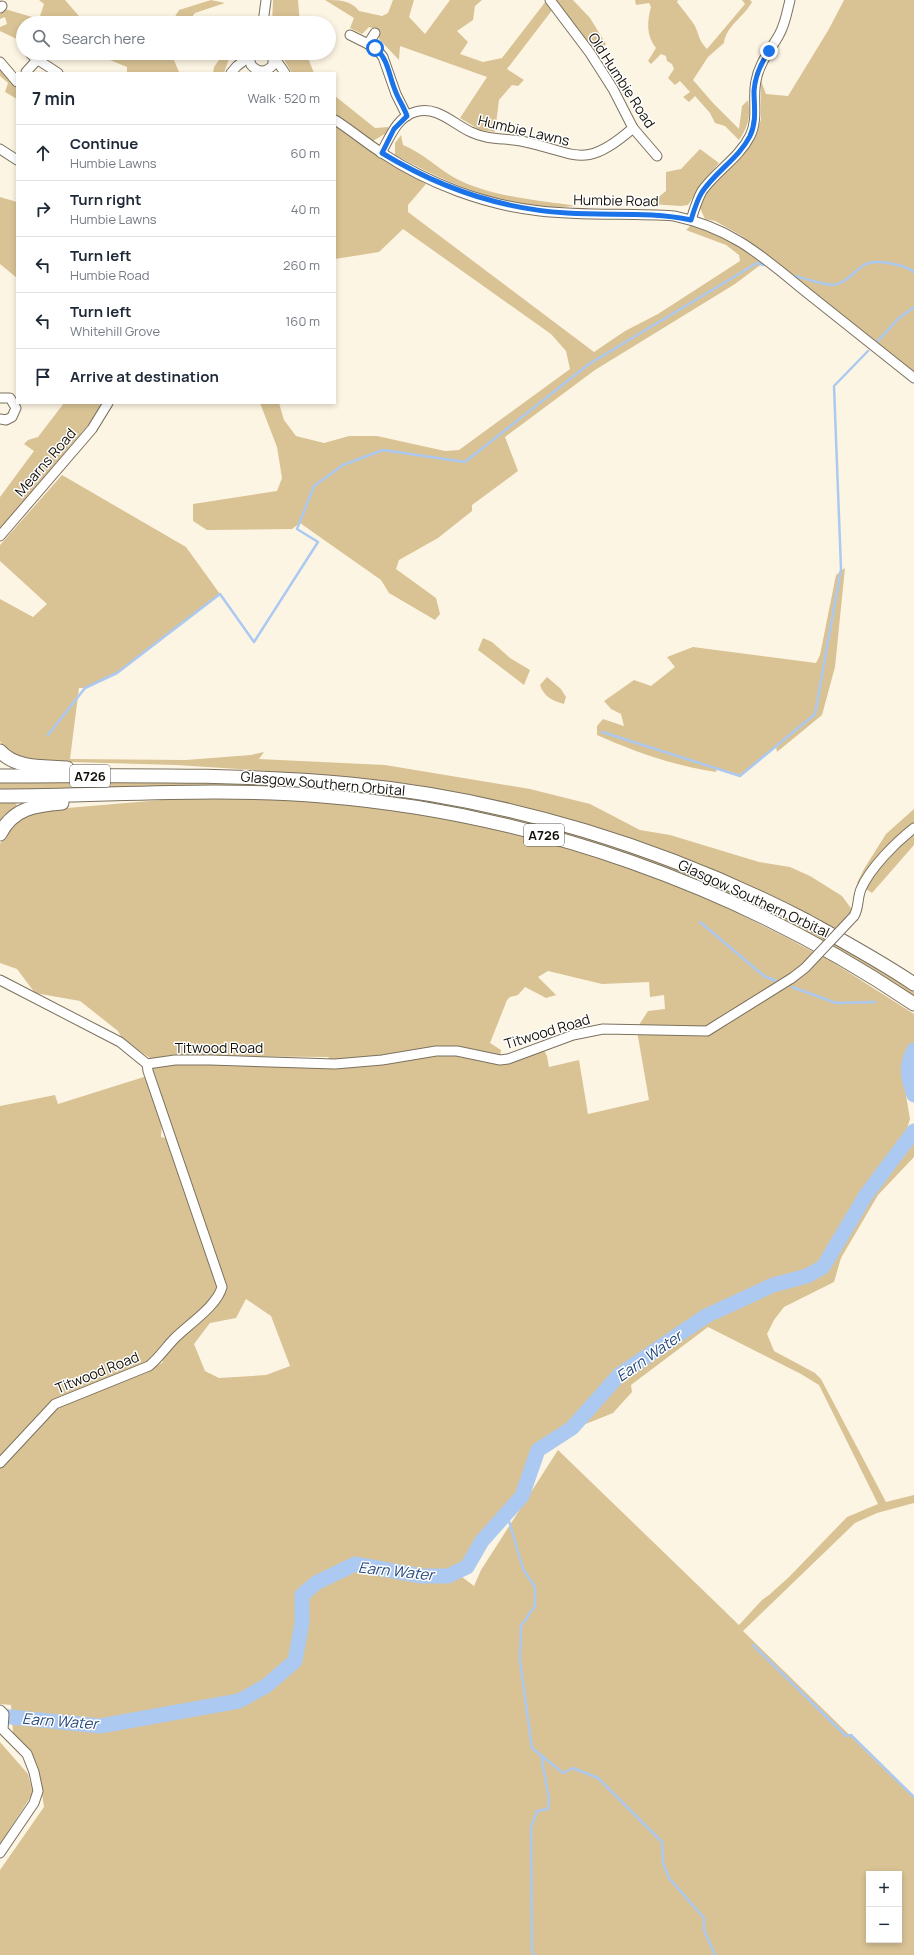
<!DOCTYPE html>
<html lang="en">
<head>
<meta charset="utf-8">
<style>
	:root { --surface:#fff; --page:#f6f6f7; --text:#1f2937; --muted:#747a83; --line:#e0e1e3 }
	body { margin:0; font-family:Manrope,sans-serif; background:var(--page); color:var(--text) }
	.controls { position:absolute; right:12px; bottom:12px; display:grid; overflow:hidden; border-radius:0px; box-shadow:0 2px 6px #0003 }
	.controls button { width:36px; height:36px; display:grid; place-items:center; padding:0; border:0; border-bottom:1px solid var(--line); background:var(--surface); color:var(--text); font:20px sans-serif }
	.stop { position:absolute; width:12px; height:12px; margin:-9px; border:3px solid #1a73e8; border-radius:50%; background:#fff }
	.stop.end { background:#1a73e8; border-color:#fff; box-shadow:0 1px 4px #0008 }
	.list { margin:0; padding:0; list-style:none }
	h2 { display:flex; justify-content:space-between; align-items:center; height:52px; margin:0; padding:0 16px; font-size:17px }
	h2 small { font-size:13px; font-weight:400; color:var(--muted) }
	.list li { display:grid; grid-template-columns:26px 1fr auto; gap:12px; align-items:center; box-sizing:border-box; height:56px; padding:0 16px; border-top:1px solid var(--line) }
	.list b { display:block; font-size:15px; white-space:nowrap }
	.list p { margin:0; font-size:13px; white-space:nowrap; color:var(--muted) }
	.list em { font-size:13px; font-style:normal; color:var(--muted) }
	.icon { flex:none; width:22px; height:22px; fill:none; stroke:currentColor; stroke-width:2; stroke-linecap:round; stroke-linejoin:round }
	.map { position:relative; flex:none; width:914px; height:1955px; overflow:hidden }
	.search { position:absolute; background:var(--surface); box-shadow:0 2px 6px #0003; left:16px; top:16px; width:320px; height:44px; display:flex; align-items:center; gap:10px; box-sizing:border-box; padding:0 14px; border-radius:22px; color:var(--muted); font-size:15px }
	.panel { position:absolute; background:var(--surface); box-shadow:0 2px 6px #0003; left:16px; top:72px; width:320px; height:332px; border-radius:0px }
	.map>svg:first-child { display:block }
</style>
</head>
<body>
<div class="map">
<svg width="914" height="1955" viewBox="0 0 914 1955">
	<rect width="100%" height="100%" fill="#fdf5e3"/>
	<g fill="#d9c395" fill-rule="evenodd">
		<path d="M 39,0 L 65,0 L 85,23 L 45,23 L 39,20 L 35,23 L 23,23 L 23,42 L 0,31 L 0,27 L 7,24 L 5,17 L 0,19 L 0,14 L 5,9 L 39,19 L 44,4 Z"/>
		<path d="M 211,0 L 225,3 L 195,13 L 187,23 L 171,23 L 179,10 Z"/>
		<path d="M 273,0 L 308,0 L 298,0 L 300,23 L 272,23 Z"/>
		<path d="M 325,0 C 339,0 351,0 359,11 L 382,16 L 388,13 L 393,0 L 414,0 L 409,17 L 425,34 L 450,0 L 482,0 L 475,6 L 473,20 L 457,31 L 468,42 L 460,54 L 483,62 L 502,58 L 546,1 L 553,9 L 507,69 L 524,80 L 518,86 L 512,85 L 499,100 L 495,132 L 480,130 L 460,118 L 487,77 L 400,46 L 399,60 L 379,39 L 379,30 L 369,27 L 362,34 L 350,28 L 354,18 Z"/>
		<path d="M 554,0 L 573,0 L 590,18 L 606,44 L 597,53 Z"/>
		<path d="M 635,0 L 678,0 L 677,2 C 683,10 690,18 695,26 C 700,37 698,39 707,49 L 745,4 L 742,0 L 750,0 L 752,2 C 744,17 726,26 724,43 L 708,57 L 693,80 L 713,103 L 739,129 L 742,106 L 748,100 C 751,116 748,127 739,140 L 725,126 L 715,123 L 710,113 L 695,96 L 689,102 L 683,97 L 690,92 L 680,81 L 675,85 L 668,78 L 674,69 L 672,64 L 667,61 L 666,56 L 661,54 L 651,64 L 648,61 L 656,48 C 646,36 647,21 651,7 L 649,3 L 636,5 Z"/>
		<path d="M 844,0 L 914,0 L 914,374 L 742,236 L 715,221 L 705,219 L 700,208 L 700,203 L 705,194 L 727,171 L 757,133 L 761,119 L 761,81 L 766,94 L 788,96 L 829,29 Z"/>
		<path d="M 93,53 L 148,53 L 155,56 L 157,53 L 171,53 L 179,72 L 127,73 L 127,67 Z"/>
		<path d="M 224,53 L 231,53 L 224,73 L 213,73 L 214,67 Z"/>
		<path d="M 280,53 L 306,53 L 314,73 L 292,73 Z"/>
		<path d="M 0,68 L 17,88 L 17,99 L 5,92 L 8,83 L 0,76 Z"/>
		<path d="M 335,96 L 375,128 L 388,127 L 388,132 L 373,141 L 335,114 Z"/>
		<path d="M 335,126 L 389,162 L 426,184 L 408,205 L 408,212 L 594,352 L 625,331 L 658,314 L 740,261 L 739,255 L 726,245 L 686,230 L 691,225 C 717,235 742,245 763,263 L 735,284 L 595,370 L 505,437 L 518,471 L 472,505 L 472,511 L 438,538 L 399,560 L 396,569 L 436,598 L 440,614 L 435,620 L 389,593 L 381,580 L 300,523 L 292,529 L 207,530 L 193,521 L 193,504 L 277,491 L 282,478 L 277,447 L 260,403 L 279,403 L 284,420 L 296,436 L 324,443 L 349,436 L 377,436 L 445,451 L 459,450 L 570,369 L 566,351 L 551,334 L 403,229 L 379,252 L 335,259 Z"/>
		<path d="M 401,135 L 403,145 C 423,153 437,168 455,178 C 487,196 541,201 578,206 C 569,206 559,208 550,207 C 495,204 443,181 395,155 L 395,143 Z"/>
		<path d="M 700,149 L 719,163 L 702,183 L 688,205 L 681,206 L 650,204 L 666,191 L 666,172 L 681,169 Z"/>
		<path d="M 0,197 L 17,202 L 17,278 L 0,264 Z"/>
		<path d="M 64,403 L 102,403 L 89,424 L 0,529 L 0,497 L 34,451 L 24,444 L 28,440 L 38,437 Z"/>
		<path d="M 62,475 L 186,547 L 220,594 L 117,673 L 85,688 L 79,688 L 70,759 L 186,760 L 251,755 L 264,752 L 259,759 L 385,765 L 530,789 L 590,804 L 640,830 L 670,835 L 759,862 L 790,867 L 810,876 L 842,896 L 853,911 L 835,932 L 776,898 L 731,879 L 403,784 L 352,778 L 254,770 L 176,765 L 36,761 L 21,758 L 4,748 L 0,741 L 0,599 L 33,617 L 47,604 L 0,561 L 0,545 Z"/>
		<path d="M 845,568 L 835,667 L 822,715 L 777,752 L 776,747 L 740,776 L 717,769 L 716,772 C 675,766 635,752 597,735 L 597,726 L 603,719 L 624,726 L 621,714 L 611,709 L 604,701 L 634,680 L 651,686 L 675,667 L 667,657 L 693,647 L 816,663 L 820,655 L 836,575 Z"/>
		<path d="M 483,638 L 492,642 L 510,658 L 530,670 L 524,685 L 478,650 Z"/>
		<path d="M 547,677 L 561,689 L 566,697 L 564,704 C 553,701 544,697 540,685 Z"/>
		<path d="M 139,781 C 194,783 249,782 304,785 C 327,786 349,790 372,793 C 534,812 684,863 828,940 L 824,943 L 716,889 L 427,804 L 365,794 L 295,789 L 0,789 L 0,782 Z"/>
		<path d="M 173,799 C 208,798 243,798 277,799 C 466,806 651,862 815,953 L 798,969 L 706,1027 L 639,1025 L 648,1011 L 665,1009 L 664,995 L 650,997 L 649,982 L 602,984 L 548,971 L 538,977 L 556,995 L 546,998 L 525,987 L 518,995 L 510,997 L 507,1000 L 490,1043 L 501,1050 L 500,1059 L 542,1046 L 547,1056 L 549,1067 L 579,1060 L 588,1114 L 649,1100 L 637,1031 L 701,1035 L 796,980 L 810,970 L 823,956 L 914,1014 L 914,1044 L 906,1064 L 904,1083 L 910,1119 L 905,1136 L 848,1211 L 818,1266 L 808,1274 L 807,1278 L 823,1270 L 828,1264 L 868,1196 L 888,1170 L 902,1157 L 914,1137 L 914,1157 L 878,1195 L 841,1258 L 834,1282 L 784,1307 L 774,1320 L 767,1334 L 774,1351 L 815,1373 L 821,1379 L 886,1502 L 914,1495 L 914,1503 L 877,1513 L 855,1523 L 743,1631 L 914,1798 L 914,1955 L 0,1955 L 0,1870 L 44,1807 L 38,1767 L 13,1733 L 11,1705 L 0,1704 L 0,1468 L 55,1408 L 146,1373 L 163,1362 L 159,1353 L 145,1364 L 53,1400 L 37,1416 L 0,1458 L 0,1106 L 55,1095 L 58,1104 L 147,1076 L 162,1120 L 161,1137 L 169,1139 L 225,1291 L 170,1120 L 152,1072 L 153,1068 L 175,1063 L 325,1066 L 329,1057 L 174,1056 L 158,1059 L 150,1058 L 123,1040 L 118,1031 L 80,1001 L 35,993 L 17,969 L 0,963 L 0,844 L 8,828 L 32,811 ZM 246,1299 L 271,1316 L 290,1366 L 266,1375 L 219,1378 L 205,1371 L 194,1344 L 210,1323 L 236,1318 ZM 708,1327 L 801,1374 L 819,1385 L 878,1504 L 847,1517 L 789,1577 L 769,1595 L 762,1600 L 739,1625 L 558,1450 L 481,1570 L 474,1586 L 453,1570 L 462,1565 L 478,1539 L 513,1503 L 522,1488 L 536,1446 L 566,1428 L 583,1425 L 613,1413 L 632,1392 L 631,1385 ZM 869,1874 L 899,1874 L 899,1940 L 869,1940 Z"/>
		<path d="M 15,802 L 17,806 L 5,814 L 0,821 L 0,803 Z"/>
		<path d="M 914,809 L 914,845 L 872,893 L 857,883 L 864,869 L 886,834 Z"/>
		<path d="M 835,943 L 914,992 L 914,997 L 832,947 Z"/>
		<path d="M 0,1742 L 28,1774 L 33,1793 L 0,1844 Z"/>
	</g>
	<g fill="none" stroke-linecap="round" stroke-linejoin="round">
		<g stroke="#acc9f2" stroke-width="2.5">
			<path d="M 796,276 C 800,278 828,285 832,285 C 847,284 854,270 866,264 C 877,259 905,265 914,272"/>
			<path d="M 877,342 L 898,319 L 914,307"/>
			<path d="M 602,732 L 740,776 L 815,714 L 841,569 L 834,386 L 868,351"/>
			<path d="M 48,735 L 85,688 L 117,673 L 220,594 L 254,642 L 318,542 L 297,529 L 314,486 L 343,465 L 383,450 L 465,462 L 589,364 L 757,263 L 763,265"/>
			<path d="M 700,922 L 764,976 L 776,981"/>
			<path d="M 792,987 L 836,1003 L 875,1002"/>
			<path d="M 507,1514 L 523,1569 L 535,1587 L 535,1606 L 521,1626 L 520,1661 L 532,1748 L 563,1773 L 573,1768 L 598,1778 L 662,1842 L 663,1863 L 669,1878 L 704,1918 L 704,1930 L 715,1955"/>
			<path d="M 753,1645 L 846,1736 L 851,1735 L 914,1797"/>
			<path d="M 534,1955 L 532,1950 L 531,1827 L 537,1811 L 548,1809 L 549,1799 L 541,1755"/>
		</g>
		<g stroke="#acc9f2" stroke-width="15">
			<path d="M 914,1050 C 905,1066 908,1079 914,1095"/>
			<path d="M 0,1716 L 100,1726 L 239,1701 L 266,1686 L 295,1661 L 302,1623 L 302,1595 L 316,1583 L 355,1564 L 421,1576 L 448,1576 L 467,1567 L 482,1541 L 522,1496 L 538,1450 L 572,1428 L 619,1375 L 706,1316 L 773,1285 L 807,1276 L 823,1267 L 866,1195 L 914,1131"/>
		</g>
		<g stroke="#7b715e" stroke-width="11">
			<g id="minor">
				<path d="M 550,0 L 590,53 L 613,89 L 633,128 L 657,156"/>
				<path d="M 0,8 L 2,6"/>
				<path d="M 263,23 L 266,0"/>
				<path d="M 350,35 L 368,44 L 379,52 L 383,57 L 396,94 L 407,116"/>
				<path d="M 368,44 L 375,33"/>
				<path d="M 30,53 L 35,58 L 58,73"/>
				<path d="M 250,53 L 249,57 L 251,65 C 258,73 266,73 273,65 L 273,53"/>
				<path d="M 274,57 L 285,73"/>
				<path d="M 0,62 L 17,82"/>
				<path d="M 26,72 L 37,60"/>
				<path d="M 231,73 L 237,66 L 249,57"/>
				<path d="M 335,120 C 351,130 366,143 382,153 C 429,184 485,205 540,211 C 585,216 629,213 674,216 C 737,229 768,262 816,300 C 849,326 881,352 914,378"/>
				<path d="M 0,149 L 17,160"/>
				<path d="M 381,153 C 390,137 397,117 415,112 C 437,105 453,124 471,132 C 487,140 504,138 521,141 C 576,152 583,172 633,128"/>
				<path d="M 691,220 C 694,210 697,200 702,191 C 716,171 739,158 750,136 C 759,118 752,99 756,81 C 759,63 770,51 779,35 C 785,25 787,12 790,0"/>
				<path d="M 0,398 L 10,398 L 16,408 L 12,417 L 6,420 L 0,419"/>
				<path d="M 0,536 L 92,429 L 108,403"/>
				<path d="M 854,916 C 859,908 857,899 861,889 C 870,868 896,842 914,828"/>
				<path d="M 0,980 L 120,1042 L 147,1064 L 148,1071 L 222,1287 C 217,1306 189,1324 175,1338 C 166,1347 159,1358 149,1366 L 55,1404 L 0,1463"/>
				<path d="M 147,1064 L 175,1060 L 210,1060 L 335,1064 L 382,1060 L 436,1051 L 457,1051 L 500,1060 L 508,1059 L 573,1035 L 603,1029 L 707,1031 L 792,978"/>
				<path d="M 0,1710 L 4,1714 L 3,1730 L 27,1754 L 34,1772 L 38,1791 L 34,1803 L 0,1853"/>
			</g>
		</g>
		<g stroke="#7b715e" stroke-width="15">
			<g id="highway">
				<path d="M 0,751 C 16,769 44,766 67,768"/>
				<path d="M 0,776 C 117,776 233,773 350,784 C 508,799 666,848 807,921 C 843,941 880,961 914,984"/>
				<path d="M 0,796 C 107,796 215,787 322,796 C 533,813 739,886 914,1004"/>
				<path d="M 0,834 C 13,808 36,805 62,803"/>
			</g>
		</g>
		<use href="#minor" stroke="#fff" stroke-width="9"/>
		<use href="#highway" stroke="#fff" stroke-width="13"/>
		<g stroke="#7b715e" stroke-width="11" stroke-linecap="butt">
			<path id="minor-bridge" d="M 792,978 L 805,968 L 854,916"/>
		</g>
		<use href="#minor-bridge" stroke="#fff" stroke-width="9"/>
	</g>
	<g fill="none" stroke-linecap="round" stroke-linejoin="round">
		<path stroke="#1a73e8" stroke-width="5" d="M 375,48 C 388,58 389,76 395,90 C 398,99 404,107 407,116 L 394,129 L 382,153 C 438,187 501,209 567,213 C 609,216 650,211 691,220 C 694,210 697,200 702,192 C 716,171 739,158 750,136 C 757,121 754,106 754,91 C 755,76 761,63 769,51"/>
	</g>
	<g text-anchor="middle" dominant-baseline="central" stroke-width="3" stroke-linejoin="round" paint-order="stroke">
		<g fill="#fff" stroke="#595752" stroke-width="1">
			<rect x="70" y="765" width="40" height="22" rx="3"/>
			<rect x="524" y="824" width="40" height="22" rx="3"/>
		</g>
		<g font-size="13" font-weight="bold" fill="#120f08">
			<text x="90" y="776">A726</text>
			<text x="544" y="835">A726</text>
		</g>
		<g font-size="14" fill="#120f08" stroke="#fff">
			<text transform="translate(622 80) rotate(57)">Old Humbie Road</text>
			<text transform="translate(524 130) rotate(13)">Humbie Lawns</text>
			<text transform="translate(616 200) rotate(1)">Humbie Road</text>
			<text transform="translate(45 462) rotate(-49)">Mearns Road</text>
			<text transform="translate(323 783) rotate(5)">Glasgow Southern Orbital</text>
			<text transform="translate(754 898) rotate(25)">Glasgow Southern Orbital</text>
			<text transform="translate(547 1031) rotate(-17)">Titwood Road</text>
			<text x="219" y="1047">Titwood Road</text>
			<text transform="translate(97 1372) rotate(-22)">Titwood Road</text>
		</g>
		<g font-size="15" font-style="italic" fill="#24487b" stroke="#fff">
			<text transform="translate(649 1356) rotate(-35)">Earn Water</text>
			<text transform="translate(396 1571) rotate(6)">Earn Water</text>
			<text transform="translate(60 1721) rotate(4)">Earn Water</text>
		</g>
	</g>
</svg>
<div class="controls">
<button>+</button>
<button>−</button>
</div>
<div class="stop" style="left:375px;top:48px"></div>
<div class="stop end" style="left:769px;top:51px"></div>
<div class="search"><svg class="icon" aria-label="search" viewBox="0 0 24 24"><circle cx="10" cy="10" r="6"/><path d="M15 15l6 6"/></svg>Search here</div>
<section class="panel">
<h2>7 min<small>Walk · 520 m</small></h2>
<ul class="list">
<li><svg class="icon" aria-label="ahead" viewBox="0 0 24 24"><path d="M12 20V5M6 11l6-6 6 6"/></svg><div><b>Continue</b><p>Humbie Lawns</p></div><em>60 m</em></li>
<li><svg class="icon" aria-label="right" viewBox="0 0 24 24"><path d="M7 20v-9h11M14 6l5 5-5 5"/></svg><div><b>Turn right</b><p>Humbie Lawns</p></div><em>40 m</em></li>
<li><svg class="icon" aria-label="left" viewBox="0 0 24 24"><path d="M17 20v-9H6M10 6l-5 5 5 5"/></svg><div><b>Turn left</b><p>Humbie Road</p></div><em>260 m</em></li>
<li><svg class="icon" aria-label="left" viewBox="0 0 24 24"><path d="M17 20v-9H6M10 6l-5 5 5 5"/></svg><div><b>Turn left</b><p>Whitehill Grove</p></div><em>160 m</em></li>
<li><svg class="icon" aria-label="arrive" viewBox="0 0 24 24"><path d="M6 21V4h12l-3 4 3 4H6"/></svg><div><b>Arrive at destination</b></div></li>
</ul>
</section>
</div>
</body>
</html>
